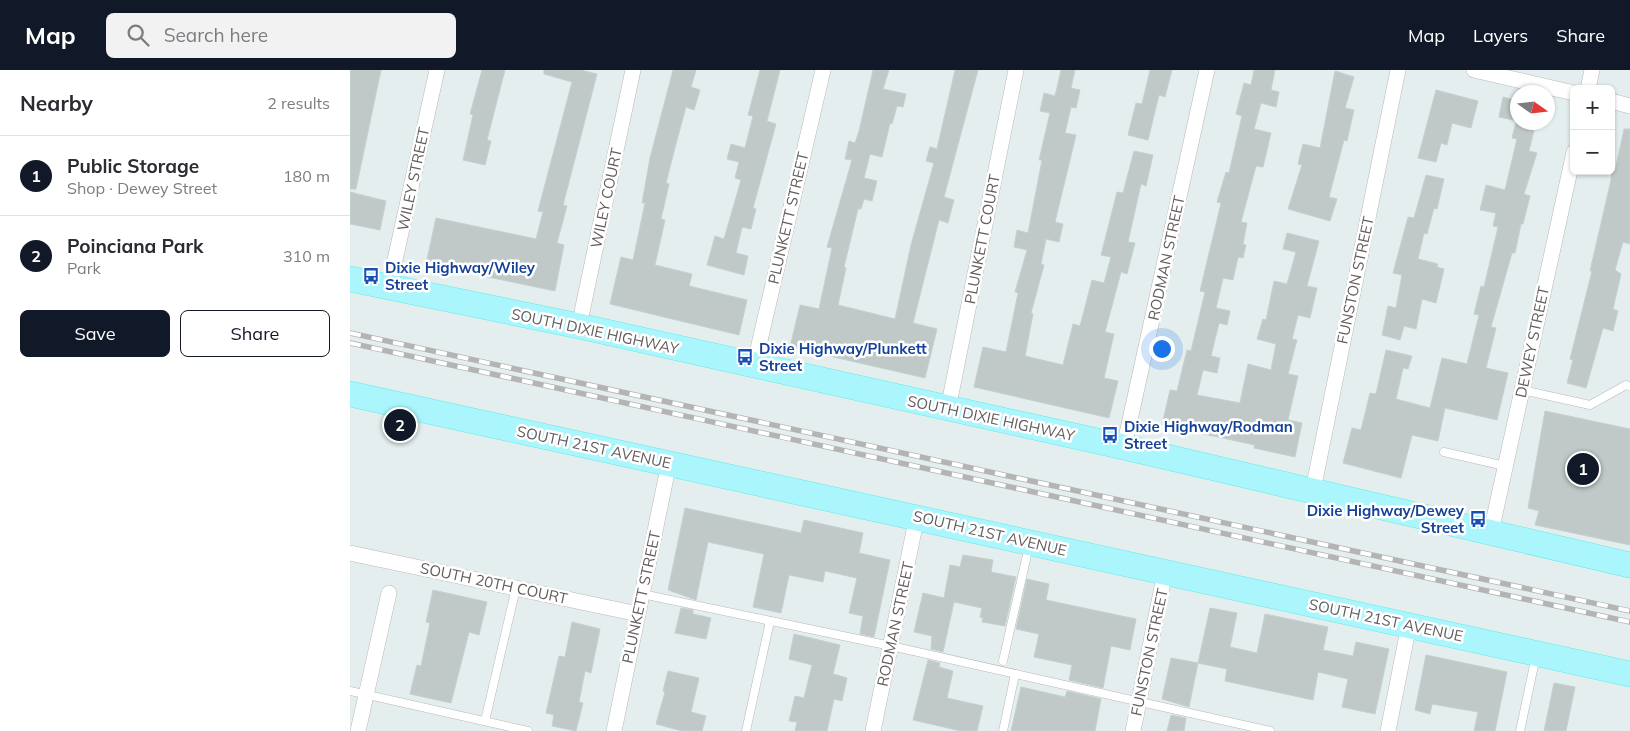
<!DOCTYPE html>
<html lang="en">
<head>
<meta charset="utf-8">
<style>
	:root { --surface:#fff; --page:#f2f2f3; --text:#2b2b33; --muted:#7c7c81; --line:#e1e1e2; --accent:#111827 }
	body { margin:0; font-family:Mulish,sans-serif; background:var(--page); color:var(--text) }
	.controls { position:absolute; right:15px; top:15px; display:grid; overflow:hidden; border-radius:8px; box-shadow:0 1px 4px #0004 }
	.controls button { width:45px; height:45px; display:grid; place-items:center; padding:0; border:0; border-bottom:1px solid var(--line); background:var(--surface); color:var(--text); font:25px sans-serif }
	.compass { position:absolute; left:1160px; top:15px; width:45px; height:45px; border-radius:50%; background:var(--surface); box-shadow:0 1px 4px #0004; rotate:104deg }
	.you { position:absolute; left:811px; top:278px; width:18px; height:18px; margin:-12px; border:4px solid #fff; border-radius:50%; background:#1a73e8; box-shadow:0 0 0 8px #1a73e833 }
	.badge { display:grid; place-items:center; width:32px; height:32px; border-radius:50%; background:var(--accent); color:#fff; font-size:16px; font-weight:700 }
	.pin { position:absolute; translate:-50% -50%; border:2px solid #fff; box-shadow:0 1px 5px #0006 }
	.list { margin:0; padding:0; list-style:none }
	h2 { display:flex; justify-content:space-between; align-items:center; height:65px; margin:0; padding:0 20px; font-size:21px }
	h2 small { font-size:16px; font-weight:400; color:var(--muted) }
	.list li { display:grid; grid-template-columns:32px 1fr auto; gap:15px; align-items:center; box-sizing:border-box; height:80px; padding:0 20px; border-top:1px solid var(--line) }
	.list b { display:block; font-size:19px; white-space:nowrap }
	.list p { margin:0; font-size:16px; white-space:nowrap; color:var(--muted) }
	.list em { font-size:16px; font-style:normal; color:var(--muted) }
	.actions { display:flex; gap:10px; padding:15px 20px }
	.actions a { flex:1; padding:11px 0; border:1px solid var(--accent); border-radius:8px; text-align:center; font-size:18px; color:var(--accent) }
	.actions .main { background:var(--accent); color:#fff }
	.icon { flex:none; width:28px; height:28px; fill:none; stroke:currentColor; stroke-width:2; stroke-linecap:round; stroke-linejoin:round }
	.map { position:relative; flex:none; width:1280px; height:661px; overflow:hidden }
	header { display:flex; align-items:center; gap:30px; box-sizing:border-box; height:70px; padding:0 25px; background:var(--accent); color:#fff }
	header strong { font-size:24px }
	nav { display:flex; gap:28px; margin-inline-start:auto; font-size:18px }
	.search { width:350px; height:45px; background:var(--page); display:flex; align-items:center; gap:12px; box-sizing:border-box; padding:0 18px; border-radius:8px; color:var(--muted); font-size:19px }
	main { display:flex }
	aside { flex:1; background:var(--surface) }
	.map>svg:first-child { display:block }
</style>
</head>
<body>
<header>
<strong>Map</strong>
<div class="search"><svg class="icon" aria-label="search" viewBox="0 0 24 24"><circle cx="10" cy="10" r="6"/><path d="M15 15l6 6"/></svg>Search here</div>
<nav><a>Map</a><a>Layers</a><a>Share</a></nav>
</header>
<main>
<aside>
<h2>Nearby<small>2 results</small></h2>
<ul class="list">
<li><span class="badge">1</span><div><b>Public Storage</b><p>Shop · Dewey Street</p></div><em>180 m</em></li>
<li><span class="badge">2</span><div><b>Poinciana Park</b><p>Park</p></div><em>310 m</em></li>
</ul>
<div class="actions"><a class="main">Save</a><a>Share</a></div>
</aside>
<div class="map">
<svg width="1280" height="661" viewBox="0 0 1280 661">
	<rect width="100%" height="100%" fill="#e4eeee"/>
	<g fill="#c0c9c8" stroke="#c2d2d1">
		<path d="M 0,0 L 31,0 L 6,119 L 0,119 Z"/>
		<path d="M 132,0 L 155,0 L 137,70 L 141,71 L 135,95 L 113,90 L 123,45 L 120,44 Z"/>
		<path d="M 194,0 L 231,0 L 247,4 L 213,135 L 217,136 L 207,173 L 214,175 L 205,221 L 76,194 L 86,148 L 186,169 L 193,142 L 188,141 L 222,12 L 194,4 Z"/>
		<path d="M 323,0 L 346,0 L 341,17 L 350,20 L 344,40 L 336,37 L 327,70 L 316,113 L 319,114 L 311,149 L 315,150 L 305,195 L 342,204 L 339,216 L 397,230 L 389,265 L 260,234 L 271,187 L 283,190 L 295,133 L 292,133 L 300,88 Z"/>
		<path d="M 410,0 L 430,0 L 417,51 L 426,54 L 403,138 L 406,139 L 401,159 L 392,157 L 386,183 L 398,186 L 394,205 L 357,195 L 365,166 L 374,169 L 391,110 L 385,108 L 389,92 L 377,89 L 381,74 L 395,78 L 403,46 L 398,45 Z"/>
		<path d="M 523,0 L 539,0 L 533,19 L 556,24 L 553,37 L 547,36 L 542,54 L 540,53 L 532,87 L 520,84 L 514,108 L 527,111 L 522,131 L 514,129 L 511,139 L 508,139 L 494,197 L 496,198 L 488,235 L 545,249 L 561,175 L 584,93 L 576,91 L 580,77 L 587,79 L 605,0 L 628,0 L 594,127 L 604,130 L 598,153 L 589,150 L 563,253 L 587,259 L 575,308 L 440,277 L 450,235 L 469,239 L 482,178 L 477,177 L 502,90 L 495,89 L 499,71 L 505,73 L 509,61 Z"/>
		<path d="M 711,0 L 725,0 L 721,18 L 730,20 L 726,38 L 721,37 L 715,63 L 726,65 L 705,152 L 713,154 L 709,172 L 696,169 L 691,194 L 694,195 L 681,243 L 683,244 L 675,286 L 713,295 L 723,254 L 730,256 L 742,210 L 754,213 L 761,187 L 751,185 L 767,122 L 773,123 L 784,81 L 803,85 L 796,116 L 791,114 L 778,172 L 785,173 L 777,204 L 771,202 L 755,262 L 764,264 L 754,308 L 768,311 L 759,348 L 624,317 L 633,277 L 656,282 L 668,223 L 665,222 L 677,180 L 664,177 L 667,160 L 678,163 L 692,90 L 689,90 L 700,43 L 690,41 L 694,23 L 705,26 Z"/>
		<path d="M 800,0 L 822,0 L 815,27 L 809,25 L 798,70 L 778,65 L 786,33 L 792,34 Z"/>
		<path d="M 904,0 L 925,0 L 921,20 L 929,22 L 926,37 L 911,33 L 904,59 L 921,63 L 913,97 L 906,96 L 891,152 L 897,153 L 893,174 L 896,175 L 893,188 L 888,187 L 883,210 L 873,208 L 866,238 L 880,241 L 877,255 L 869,253 L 861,286 L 870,288 L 867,303 L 853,300 L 847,325 L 890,333 L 898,294 L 921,300 L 926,274 L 907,269 L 913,249 L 916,250 L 924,211 L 937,214 L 946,182 L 933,179 L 937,163 L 969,171 L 957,216 L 967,218 L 960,248 L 948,245 L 942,269 L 947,270 L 938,304 L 948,306 L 938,350 L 952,353 L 945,387 L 904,378 L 905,375 L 812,355 L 820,320 L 827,321 L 837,280 L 841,281 L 855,222 L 850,221 L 871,133 L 867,132 L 876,102 L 879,103 L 892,46 L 886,44 L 894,13 L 901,15 Z"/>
		<path d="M 985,1 L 1004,7 L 995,38 L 1004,40 L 997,71 L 994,70 L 979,127 L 987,129 L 980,151 L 938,139 L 952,95 L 948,94 L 953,74 L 970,78 Z"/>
		<path d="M 1086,20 L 1128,31 L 1121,58 L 1102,53 L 1097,75 L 1091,73 L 1086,92 L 1068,88 Z"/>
		<path d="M 1153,27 L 1168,31 L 1168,51 L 1149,47 Z"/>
		<path d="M 1166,52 L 1186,52 L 1179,81 L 1187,83 L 1174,124 L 1180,126 L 1173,154 L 1171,154 L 1165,183 L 1162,183 L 1141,257 L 1146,258 L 1136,298 L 1158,303 L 1147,350 L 1095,338 L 1088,371 L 1062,365 L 1051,408 L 993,393 L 1002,358 L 1011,360 L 1020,323 L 1026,324 L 1036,280 L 1062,286 L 1058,299 L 1053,298 L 1046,329 L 1080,338 L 1092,288 L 1117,294 L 1129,245 L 1124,244 L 1131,216 L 1134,217 L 1148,157 L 1143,156 L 1146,143 L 1130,140 L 1136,115 L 1155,120 L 1167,69 L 1162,68 Z"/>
		<path d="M 1274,59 L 1280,59 L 1280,174 L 1273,172 L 1265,200 L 1271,204 L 1263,239 L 1268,241 L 1263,261 L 1253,258 L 1236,318 L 1217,313 L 1223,290 L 1220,289 L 1242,201 L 1240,201 L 1261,110 L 1261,100 L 1265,101 Z"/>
		<path d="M 1076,105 L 1094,109 L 1087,139 L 1084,138 L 1077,164 L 1074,163 L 1068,189 L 1088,194 L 1087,197 L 1094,199 L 1086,233 L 1072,229 L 1066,259 L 1054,256 L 1050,270 L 1032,265 L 1038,236 L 1046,238 L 1052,205 L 1043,203 L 1058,147 L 1064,148 Z"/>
		<path d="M 0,122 L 36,131 L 30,160 L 0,154 Z"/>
		<path d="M 1195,341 L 1280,359 L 1280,475 L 1185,455 L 1189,441 L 1178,438 Z"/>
		<path d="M 335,438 L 451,463 L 454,450 L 513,463 L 509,483 L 540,490 L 524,567 L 510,564 L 513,546 L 499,543 L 507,508 L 475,501 L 473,512 L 439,505 L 431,543 L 403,537 L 414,484 L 358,472 L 346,530 L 318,520 Z"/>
		<path d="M 613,485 L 643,490 L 641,502 L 666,507 L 655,556 L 632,552 L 633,548 L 630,547 L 632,538 L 604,532 L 593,582 L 581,579 L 582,566 L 564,562 L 573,523 L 594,528 L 600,495 L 610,497 Z"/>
		<path d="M 677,509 L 699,514 L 696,530 L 786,549 L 780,580 L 761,576 L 753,618 L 719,610 L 722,595 L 684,587 L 689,564 L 666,559 Z"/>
		<path d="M 83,520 L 137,532 L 129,565 L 119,562 L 101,633 L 60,624 L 67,595 L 71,596 L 80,553 L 76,552 Z"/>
		<path d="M 331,538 L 343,540 L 343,544 L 361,548 L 356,569 L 325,563 Z"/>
		<path d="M 860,538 L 887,543 L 880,577 L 907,583 L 915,544 L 978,557 L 973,580 L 1003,586 L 1006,572 L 1039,579 L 1025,644 L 992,637 L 998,609 L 968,602 L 963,630 L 875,611 L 877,599 L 848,593 Z"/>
		<path d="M 222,552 L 250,559 L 241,603 L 235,601 L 229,632 L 233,633 L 226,661 L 202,656 L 204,645 L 196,643 L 209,586 L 215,587 Z"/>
		<path d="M 444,564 L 490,575 L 483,604 L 497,608 L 492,631 L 484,629 L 477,661 L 445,661 L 447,652 L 439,651 L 445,626 L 454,628 L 462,595 L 439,589 Z"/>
		<path d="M 1076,585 L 1157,602 L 1145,661 L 1124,661 L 1128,642 L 1082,634 L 1080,644 L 1065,640 Z"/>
		<path d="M 821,588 L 848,593 L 839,637 L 812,629 Z"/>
		<path d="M 578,590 L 590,593 L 589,597 L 603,601 L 597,628 L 633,636 L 627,661 L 611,661 L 563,650 Z"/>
		<path d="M 318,601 L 349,608 L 341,642 L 356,646 L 352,661 L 332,661 L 306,654 L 315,622 L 313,621 Z"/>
		<path d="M 1204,613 L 1225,617 L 1216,661 L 1194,661 Z"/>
		<path d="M 671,617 L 715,627 L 717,621 L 751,629 L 745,661 L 661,661 Z"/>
		<path d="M 821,645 L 836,648 L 834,661 L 817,661 Z"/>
	</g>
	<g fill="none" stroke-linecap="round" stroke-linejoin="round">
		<g stroke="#bdb6b7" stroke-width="9">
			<g id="lane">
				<path d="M 1172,320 L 1240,335 L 1276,315 L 1280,316"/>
				<path d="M 1094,382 L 1155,396"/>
				<path d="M 292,524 L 541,576 L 920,661"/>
				<path d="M 653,591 L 679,476"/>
				<path d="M 0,621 L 178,661"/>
				<path d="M 135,651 L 166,518"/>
				<path d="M 396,661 L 420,551"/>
				<path d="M 653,661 L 665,604"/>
				<path d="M 1170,661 L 1186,586"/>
			</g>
		</g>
		<g stroke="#bdb6b7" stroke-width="16">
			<g id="street">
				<path d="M 1124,0 L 1224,23"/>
				<path d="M 1238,19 L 1242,0"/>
				<path d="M 1261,31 L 1280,36"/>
				<path d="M 39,217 L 87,0"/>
				<path d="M 229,256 L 283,0"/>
				<path d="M 404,296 L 473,0"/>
				<path d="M 598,339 L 666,0"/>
				<path d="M 774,377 L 857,0"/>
				<path d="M 963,420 L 1048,0"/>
				<path d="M 1141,462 L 1224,82"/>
				<path d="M 0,483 L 288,544"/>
				<path d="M 8,661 L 39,523"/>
				<path d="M 264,661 L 319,393"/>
				<path d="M 523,661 L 567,446"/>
				<path d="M 783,661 L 815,502"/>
				<path d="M 1038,661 L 1059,555"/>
			</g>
		</g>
		<g stroke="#5eece6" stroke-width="26">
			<g id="primary">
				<path d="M 0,209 L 229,256 L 774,377 L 1280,495"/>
				<path d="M 0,324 L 1280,604"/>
			</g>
		</g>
		<use href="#lane" stroke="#fff" stroke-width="8"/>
		<use href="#street" stroke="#fff" stroke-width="15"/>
		<use href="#primary" stroke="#aaf6fc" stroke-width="25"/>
		<g stroke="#b5b4b4" stroke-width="5.5">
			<g id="rail">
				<path d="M 0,263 L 1280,541"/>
				<path d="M 0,273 L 1280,552"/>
			</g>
		</g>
		<use href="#rail" stroke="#fff" stroke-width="4" stroke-dasharray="11" stroke-linecap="butt"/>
	</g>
	<defs>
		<g id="bus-bare" transform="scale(1.35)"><path d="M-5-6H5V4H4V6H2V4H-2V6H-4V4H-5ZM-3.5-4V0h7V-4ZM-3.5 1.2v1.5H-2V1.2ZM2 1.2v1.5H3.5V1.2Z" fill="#1a4fb4" stroke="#fff" stroke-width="2.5" paint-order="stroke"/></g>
	</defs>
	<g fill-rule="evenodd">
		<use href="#bus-bare" x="21" y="206"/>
		<use href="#bus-bare" x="395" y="287"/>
		<use href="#bus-bare" x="760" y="365"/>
		<use href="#bus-bare" x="1128" y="449"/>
	</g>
	<g text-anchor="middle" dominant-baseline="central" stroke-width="5" stroke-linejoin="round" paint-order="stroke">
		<g font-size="15" fill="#645c5d" stroke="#fff">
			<text transform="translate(63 109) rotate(-78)">WILEY STREET</text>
			<text transform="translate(256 128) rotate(-78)">WILEY COURT</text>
			<text transform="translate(438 148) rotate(-77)">PLUNKETT STREET</text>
			<text transform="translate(632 169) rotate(-79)">PLUNKETT COURT</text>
			<text transform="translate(816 188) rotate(-78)">RODMAN STREET</text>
			<text transform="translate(1005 210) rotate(-78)">FUNSTON STREET</text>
			<text transform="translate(245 261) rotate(12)">SOUTH DIXIE HIGHWAY</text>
			<text transform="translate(1182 272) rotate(-78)">DEWEY STREET</text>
			<text transform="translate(641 348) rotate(12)">SOUTH DIXIE HIGHWAY</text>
			<text transform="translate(244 377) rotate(12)">SOUTH 21ST AVENUE</text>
			<text transform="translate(640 463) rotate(13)">SOUTH 21ST AVENUE</text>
			<text transform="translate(144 513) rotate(12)">SOUTH 20TH COURT</text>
			<text transform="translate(291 527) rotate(-78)">PLUNKETT STREET</text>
			<text transform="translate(1036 550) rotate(12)">SOUTH 21ST AVENUE</text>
			<text transform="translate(545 554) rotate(-78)">RODMAN STREET</text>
			<text transform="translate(799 582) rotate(-78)">FUNSTON STREET</text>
		</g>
		<g font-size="15" font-weight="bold" fill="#164399" stroke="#fff" text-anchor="start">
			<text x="35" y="197">Dixie Highway/Wiley<tspan x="35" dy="17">Street</tspan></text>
			<text x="409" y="278">Dixie Highway/Plunkett<tspan x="409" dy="17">Street</tspan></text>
			<text x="774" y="356">Dixie Highway/Rodman<tspan x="774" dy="17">Street</tspan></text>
			<text x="1114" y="440" text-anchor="end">Dixie Highway/Dewey<tspan x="1114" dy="17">Street</tspan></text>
		</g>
	</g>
</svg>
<div class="controls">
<button>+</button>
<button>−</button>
</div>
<svg class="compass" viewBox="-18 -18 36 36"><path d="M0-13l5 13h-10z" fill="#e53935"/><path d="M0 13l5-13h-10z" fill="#7c7c81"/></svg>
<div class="you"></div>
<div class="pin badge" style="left:1233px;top:399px">1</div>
<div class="pin badge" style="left:50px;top:355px">2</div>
</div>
</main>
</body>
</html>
